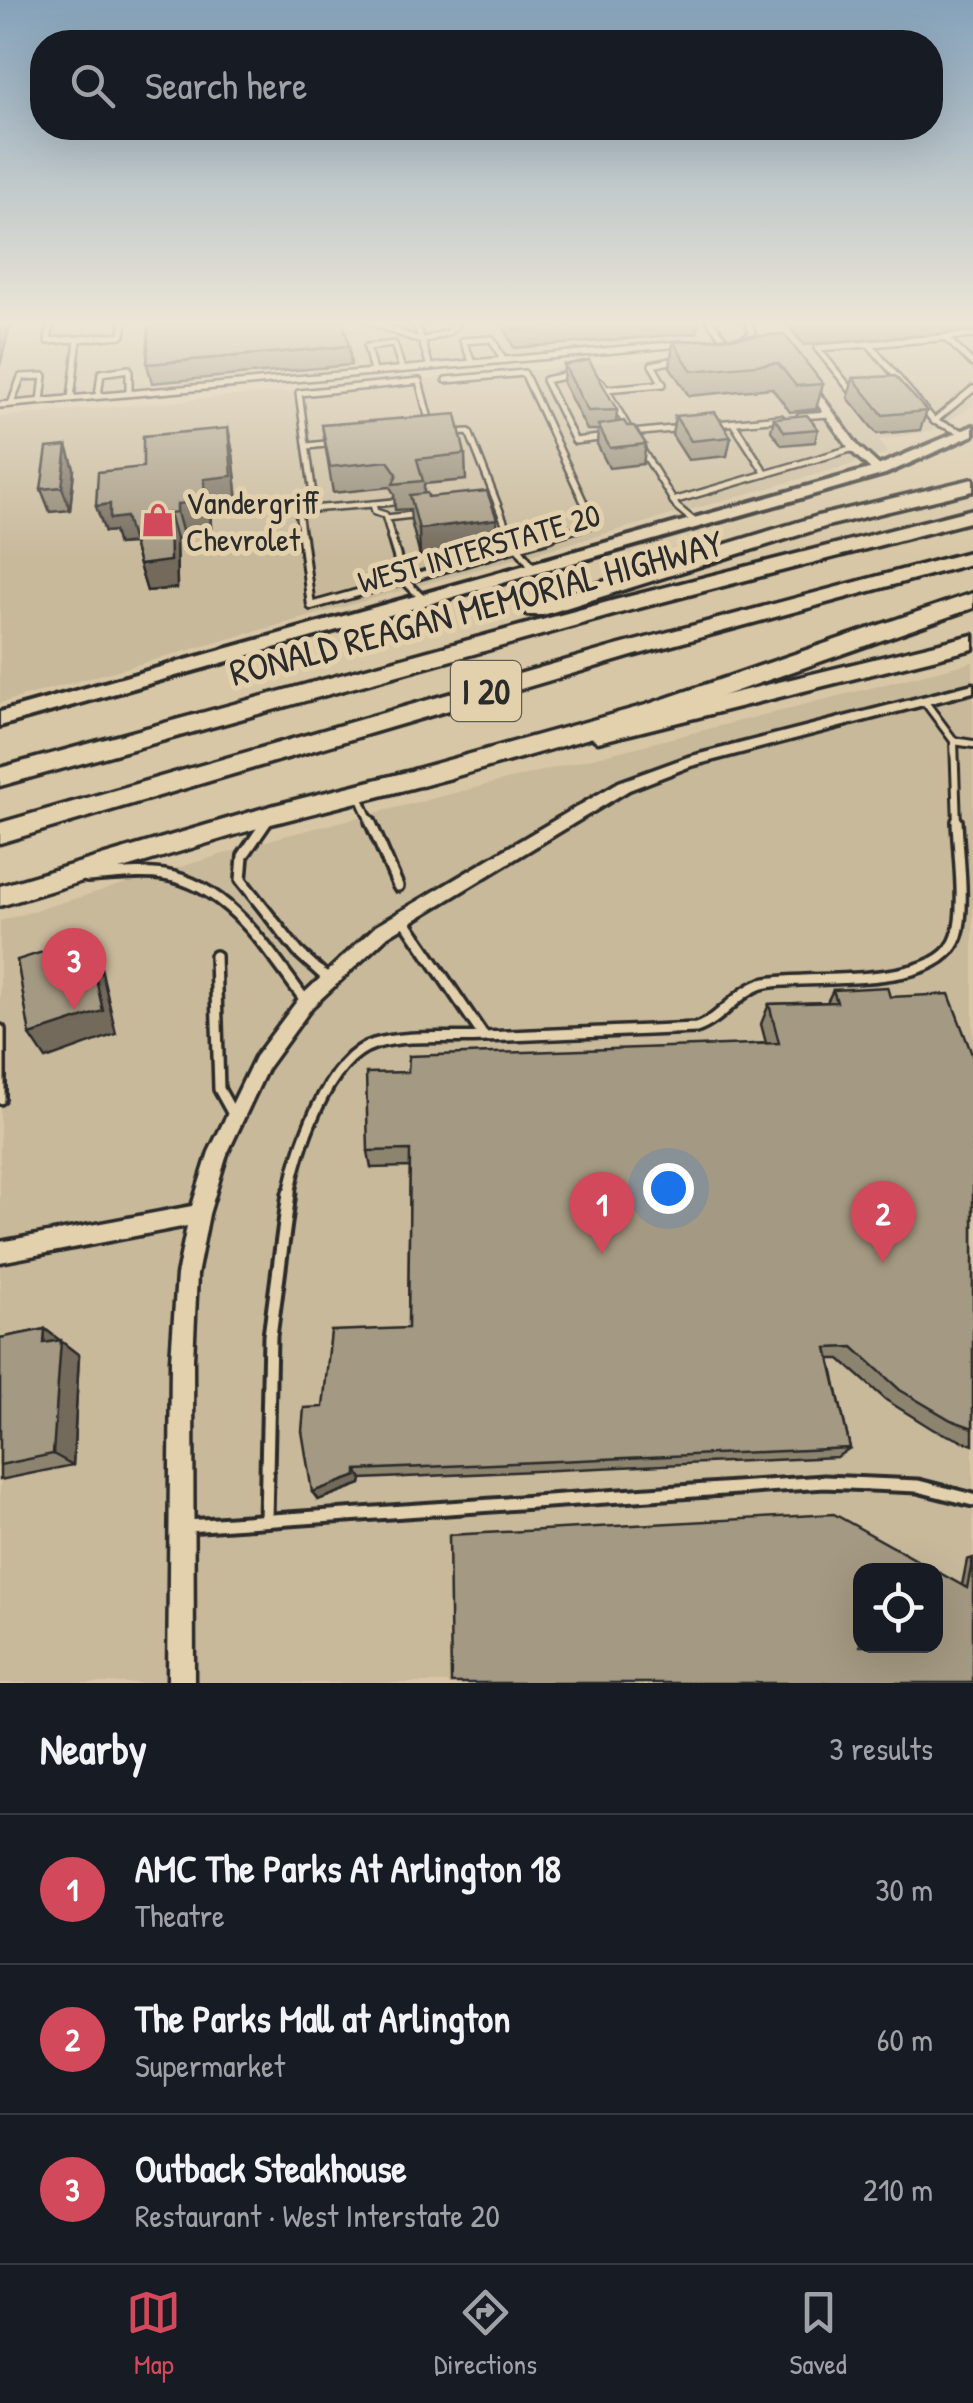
<!DOCTYPE html>
<html lang="en">
<head>
<meta charset="utf-8">
<style>
	:root { --surface:#171b24; --page:#242831; --text:#f1f3f6; --muted:#9ea1a6; --line:#363941; --accent:#d1495b }
	body { margin:0; font-family:"Patrick Hand",sans-serif; background:var(--page); color:var(--text) }
	.controls { position:absolute; right:30px; bottom:30px; display:grid; overflow:hidden; border-radius:20px; box-shadow:0 10px 40px #0002 }
	.controls button { width:90px; height:90px; display:grid; place-items:center; padding:0; border:0; border-bottom:2px solid var(--line); background:var(--surface); color:var(--text); font:50px sans-serif }
	.you { position:absolute; left:668px; top:1188px; width:35px; height:35px; margin:-25px; border:8px solid #fff; border-radius:50%; background:#1a73e8; box-shadow:0 0 0 15px #1a73e833 }
	.badge { display:grid; place-items:center; width:65px; height:65px; border-radius:50%; background:var(--accent); color:#fff; font-size:32px; font-weight:700 }
	.pin { position:absolute; translate:-50% -82px; filter:drop-shadow(0 2px 5px #0008) }
	.pin::after { content:''; position:absolute; top:52px; width:35px; height:30px; background:inherit; clip-path:polygon(0 0,100% 0,50% 100%) }
	.list { margin:0; padding:0; list-style:none }
	h2 { display:flex; justify-content:space-between; align-items:center; height:130px; margin:0; padding:0 40px; font-size:42px }
	h2 small { font-size:32px; font-weight:400; color:var(--muted) }
	.list li { display:grid; grid-template-columns:65px 1fr auto; gap:30px; align-items:center; box-sizing:border-box; height:150px; padding:0 40px; border-top:2px solid var(--line) }
	.list b { display:block; font-size:38px; white-space:nowrap }
	.list p { margin:0; font-size:32px; white-space:nowrap; color:var(--muted) }
	.list em { font-size:32px; font-style:normal; color:var(--muted) }
	.icon { flex:none; width:55px; height:55px; fill:none; stroke:currentColor; stroke-width:2; stroke-linecap:round; stroke-linejoin:round }
	.map { position:relative; flex:none; width:973px; height:1683px; overflow:hidden }
	.search { position:absolute; background:var(--surface); box-shadow:0 10px 40px #0002; left:30px; right:30px; top:30px; height:110px; display:flex; align-items:center; gap:25px; box-sizing:border-box; padding:0 35px; border-radius:40px; color:var(--muted); font-size:38px }
	.sheet { height:580px; background:var(--surface) }
	nav { display:flex; justify-content:space-around; align-items:center; box-sizing:border-box; height:140px; border-top:2px solid var(--line); background:var(--surface); font-size:28px; color:var(--muted) }
	nav a { display:grid; justify-items:center; gap:5px }
	nav .on { color:var(--accent) }
	.map>svg:first-child { display:block }
</style>
</head>
<body>
<div class="map">
<svg width="973" height="1683" viewBox="0 0 973 1683">
	<rect width="100%" height="100%" fill="#d8c7a6"/>
	<filter id="ink" filterUnits="userSpaceOnUse"><feTurbulence type="fractalNoise" baseFrequency=".01" numOctaves="2"/><feDisplacementMap in="SourceGraphic" scale="20" xChannelSelector="R" yChannelSelector="G"/><feConvolveMatrix kernelMatrix="1 2 1 2 8 2 1 2 1" color-interpolation-filters="sRGB"/></filter>
	<g filter="url(#ink)">
		<g fill="#c8b99b" fill-rule="evenodd">
			<path d="M 0,321 L 746,321 L 762,341 L 0,411 Z"/>
			<path d="M 780,321 L 973,321 L 973,406 L 931,431 L 879,440 L 887,453 L 850,465 L 0,703 L 0,417 L 799,346 Z"/>
			<path d="M 973,662 L 973,1683 L 0,1683 L 0,921 L 280,837 ZM 860,1570 L 936,1570 L 936,1646 L 860,1646 Z"/>
		</g>
		<g fill="none" stroke-linecap="round" stroke-linejoin="round">
			<g stroke="#2b2b2b" stroke-width="10">
				<g id="lane-far3">
					<path d="M 51,321 L 48,341 L 78,339"/>
					<path d="M 368,321 L 386,328"/>
					<path d="M 415,321 L 422,341 L 449,332 L 459,321"/>
					<path d="M 710,321 L 725,340"/>
					<path d="M 945,337 L 973,364"/>
					<path d="M 744,338 L 753,334 L 747,321"/>
					<path d="M 473,363 L 463,341 L 492,339 L 503,360"/>
					<path d="M 430,367 L 680,344"/>
					<path d="M 373,372 L 367,347 L 394,344 L 402,369"/>
					<path d="M 573,374 L 545,380 L 575,441 L 607,437"/>
					<path d="M 446,380 L 524,373 L 594,524 L 543,539"/>
					<path d="M 601,382 L 606,389 L 663,384 L 652,365 L 679,359"/>
					<path d="M 606,389 L 631,433"/>
					<path d="M 859,392 L 851,390 L 817,348 L 869,344"/>
					<path d="M 98,396 L 101,373 L 129,369 L 129,393"/>
					<path d="M 71,398 L 78,339 L 122,335 L 124,321"/>
					<path d="M 11,404 L 21,377 L 44,376 L 41,401"/>
					<path d="M 0,405 L 430,367 L 422,341 L 386,328 L 384,321"/>
					<path d="M 800,416 L 829,414"/>
					<path d="M 934,421 L 973,389"/>
					<path d="M 733,423 L 766,474"/>
					<path d="M 716,424 L 781,418"/>
					<path d="M 451,433 L 469,432 L 511,539"/>
					<path d="M 632,433 L 682,428"/>
					<path d="M 966,434 L 934,421 L 869,344 L 973,335"/>
					<path d="M 639,445 L 677,507 L 695,522"/>
					<path d="M 308,446 L 333,443"/>
					<path d="M 673,501 L 854,448"/>
					<path d="M 373,504 L 393,502"/>
					<path d="M 315,509 L 299,393 L 419,381 L 430,423"/>
					<path d="M 386,518 L 421,514"/>
					<path d="M 302,539 L 298,510 L 373,504 L 375,512 L 385,515 L 392,539"/>
				</g>
			</g>
			<g stroke="#2b2b2b" stroke-width="12">
				<g id="lane-far2">
					<path d="M 302,537 L 311,606 L 404,580"/>
					<path d="M 391,537 L 404,580"/>
					<path d="M 510,537 L 534,569"/>
					<path d="M 404,580 L 425,601"/>
					<path d="M 404,580 L 552,537"/>
					<path d="M 925,702 L 954,741 L 957,824"/>
					<path d="M 954,741 L 973,744"/>
					<path d="M 358,794 L 371,824"/>
					<path d="M 265,824 L 268,819"/>
				</g>
			</g>
			<g stroke="#2b2b2b" stroke-width="16">
				<g id="lane-far1">
					<path d="M 267,821 L 243,856 L 241,880 L 298,952 L 328,979"/>
					<path d="M 370,821 L 398,886"/>
					<path d="M 87,877 C 112,876 139,871 164,875 C 229,885 269,952 305,1000"/>
					<path d="M 403,918 L 484,1037 L 696,1028 C 723,1019 739,988 766,983 C 813,974 940,991 957,936 C 966,908 958,852 957,821"/>
					<path d="M 215,956 L 219,1089 L 234,1116"/>
					<path d="M 0,1030 L 0,1099"/>
					<path d="M 289,1196 C 296,1152 327,1058 374,1044 C 407,1034 450,1039 484,1037"/>
				</g>
			</g>
			<g stroke="#2b2b2b" stroke-width="19">
				<g id="lane">
					<path d="M 266,1520 L 270,1336 L 289,1193"/>
					<path d="M 187,1526 L 824,1482 L 918,1486 L 973,1500"/>
				</g>
			</g>
			<g stroke="#2b2b2b" stroke-width="7">
				<g id="street">
					<path d="M 806,383 L 812,383 L 858,446 L 883,469 L 883,473 L 875,473 L 850,450 L 804,385 Z"/>
					<path d="M 973,684 L 973,692 L 691,766 L 629,790 L 388,936 L 312,1007 L 267,1069 L 227,1154 L 209,1214 L 197,1275 L 193,1359 L 194,1683 L 168,1683 L 171,1359 L 177,1275 L 187,1226 L 0,1262 L 0,1242 L 192,1206 L 209,1152 L 255,1057 L 300,997 L 376,926 L 619,782 L 688,757 Z"/>
				</g>
			</g>
			<g stroke="#2b2b2b" stroke-width="8">
				<path id="secondary" d="M 973,426 L 973,435 L 885,474 L 0,726 L 0,712 L 873,468 Z"/>
			</g>
			<g stroke="#2b2b2b" stroke-width="7">
				<g id="primary">
					<path d="M 973,635 L 973,649 L 598,742 L 587,734 L 598,726 Z"/>
					<path d="M 443,763 L 451,766 L 455,772 L 451,778 L 271,824 L 0,906 L 0,886 L 271,806 Z"/>
				</g>
			</g>
			<g stroke="#2b2b2b" stroke-width="7">
				<g id="highway">
					<path d="M 973,479 L 973,491 L 831,525 L 543,615 L 527,615 L 524,610 L 527,605 L 818,516 Z"/>
					<path d="M 973,509 L 973,521 L 631,610 L 0,786 L 0,768 L 615,600 Z"/>
					<path d="M 973,551 L 973,563 L 632,656 L 0,843 L 0,823 L 616,646 Z"/>
					<path d="M 973,593 L 973,608 L 663,717 L 422,786 L 409,777 L 413,770 L 646,705 Z"/>
				</g>
			</g>
			<use href="#lane-far3" stroke="#e3d1ae" stroke-width="5"/>
			<use href="#lane-far2" stroke="#e3d1ae" stroke-width="6"/>
			<use href="#lane-far1" stroke="#e3d1ae" stroke-width="9"/>
			<use href="#lane" stroke="#e3d1ae" stroke-width="11"/>
			<use href="#street" fill="#e3d1ae" fill-rule="evenodd"/>
			<use href="#secondary" fill="#e3d1ae" fill-rule="evenodd"/>
			<use href="#primary" fill="#e3d1ae" fill-rule="evenodd"/>
			<use href="#highway" fill="#e3d1ae" fill-rule="evenodd"/>
		</g>
		<g fill="#8d8470" stroke="#2b2b2b" stroke-width="2.5">
			<path d="M 501,321 L 699,321 L 697,333 L 514,348 Z"/>
			<path d="M 785,321 L 973,321 L 973,331 L 804,345 Z"/>
			<path d="M 755,335 L 823,384 L 816,409 L 790,412 L 772,388 L 689,396 L 670,367 L 673,342 Z"/>
			<path d="M 349,346 L 351,365 L 152,383 L 147,364 Z"/>
			<path d="M 564,365 L 617,410 L 616,422 L 627,426 L 646,444 L 643,464 L 609,468 L 597,444 L 598,430 L 587,430 L 563,383 Z"/>
			<path d="M 853,378 L 927,411 L 920,430 L 877,434 L 848,398 Z"/>
			<path d="M 675,416 L 731,437 L 727,456 L 688,460 L 672,435 Z"/>
			<path d="M 774,418 L 818,429 L 815,442 L 782,445 L 771,431 Z"/>
			<path d="M 322,425 L 465,454 L 466,480 L 424,484 L 424,493 L 497,546 L 420,556 L 411,521 L 410,509 L 395,510 L 394,494 L 390,487 L 333,493 Z"/>
			<path d="M 228,428 L 233,454 L 238,502 L 210,505 L 211,528 L 184,531 L 184,538 L 176,539 L 177,588 L 147,591 L 133,544 L 118,545 L 114,531 L 105,532 L 96,506 L 143,467 Z"/>
			<path d="M 67,446 L 74,469 L 70,510 L 50,512 L 41,489 Z"/>
			<path d="M 833,990 L 890,997 L 973,1057 L 973,1445 L 934,1430 L 886,1400 L 840,1359 L 830,1359 L 850,1448 L 837,1457 L 362,1479 L 361,1484 L 318,1500 L 323,1407 L 408,1328 L 410,1167 L 371,1168 L 368,1151 L 408,1072 L 766,1043 L 761,1024 L 769,1004 L 827,1002 Z"/>
			<path d="M 45,1329 L 79,1355 L 73,1465 L 0,1480 L 0,1338 Z"/>
			<path d="M 973,1558 L 973,1683 L 962,1585 L 967,1560 Z"/>
		</g>
		<g fill="#736b5b" stroke="#2b2b2b" stroke-width="2.5">
			<path d="M 0,321 L 11,321 L 0,366 Z"/>
			<path d="M 228,428 L 233,454 L 238,502 L 210,505 L 211,528 L 184,531 L 184,538 L 177,512 L 177,504 L 204,479 Z"/>
			<path d="M 67,446 L 74,469 L 70,510 L 62,487 Z"/>
			<path d="M 110,504 L 126,517 L 134,543 L 118,545 L 114,531 L 105,532 L 96,506 Z"/>
			<path d="M 169,513 L 176,539 L 177,588 L 147,591 L 139,565 Z"/>
			<path d="M 497,519 L 497,546 L 420,556 L 419,529 Z"/>
			<path d="M 87,938 L 100,963 L 116,1034 L 46,1059 L 30,1035 Z"/>
			<path d="M 45,1329 L 79,1355 L 73,1465 L 53,1454 L 44,1343 Z"/>
			<path d="M 357,1470 L 362,1479 L 361,1484 L 318,1500 L 312,1492 Z"/>
		</g>
		<g fill="#a49982" stroke="#2b2b2b" stroke-width="2.5" fill-rule="evenodd">
			<path d="M 149,321 L 343,321 L 349,346 L 147,364 Z"/>
			<path d="M 510,321 L 615,321 L 514,330 Z"/>
			<path d="M 784,334 L 823,384 L 796,386 L 778,363 L 692,371 L 673,342 Z"/>
			<path d="M 589,360 L 617,410 L 588,411 L 564,365 Z"/>
			<path d="M 895,376 L 927,411 L 883,415 L 853,378 Z"/>
			<path d="M 715,412 L 731,437 L 691,441 L 675,416 Z"/>
			<path d="M 456,414 L 465,454 L 417,459 L 423,481 L 393,484 L 397,474 L 388,461 L 330,467 L 322,425 Z"/>
			<path d="M 807,415 L 818,429 L 785,432 L 774,418 Z"/>
			<path d="M 624,421 L 627,426 L 634,426 L 646,444 L 610,448 L 598,425 Z"/>
			<path d="M 228,428 L 232,476 L 204,479 L 205,501 L 177,504 L 177,512 L 169,513 L 170,561 L 139,565 L 126,517 L 110,519 L 110,504 L 96,506 L 98,472 L 143,467 L 143,436 Z"/>
			<path d="M 67,446 L 62,487 L 41,489 L 47,448 Z"/>
			<path d="M 487,491 L 497,519 L 419,529 L 410,495 L 427,493 L 428,497 Z"/>
			<path d="M 87,938 L 103,1011 L 30,1035 L 17,960 Z"/>
			<path d="M 887,987 L 890,997 L 949,994 L 973,1057 L 973,1428 L 951,1420 L 900,1390 L 853,1347 L 827,1348 L 850,1448 L 357,1470 L 357,1476 L 312,1492 L 302,1431 L 304,1408 L 323,1407 L 331,1331 L 408,1328 L 410,1150 L 368,1151 L 366,1073 L 408,1072 L 409,1056 L 779,1043 L 769,1004 L 837,1002 L 833,990 Z"/>
			<path d="M 45,1329 L 44,1343 L 61,1340 L 53,1454 L 0,1465 L 0,1338 Z"/>
			<path d="M 834,1514 L 967,1588 L 973,1558 L 973,1683 L 451,1683 L 449,1535 ZM 860,1570 L 936,1570 L 936,1646 L 860,1646 Z"/>
		</g>
	</g>
	<linearGradient id="sky" x2="0" y2="1"><stop stop-color="#85a2ba"/><stop offset="0.58" stop-color="#ede6d7"/><stop offset="1" stop-color="#ede6d7" stop-opacity="0"/></linearGradient>
	<rect width="973" height="557" fill="url(#sky)"/>
	<defs>
		<g id="shop-bare" transform="scale(2.7)"><path d="M-5-2.5h2.3a2.7 3.5 0 0 1 5.4 0H5L5.5 6h-11ZM-1.5-2.5h3a1.5 2.3 0 0 0-3 0Z" fill="#d1495b" stroke="#e3d1ae" stroke-width="2.5" paint-order="stroke"/></g>
	</defs>
	<g fill-rule="evenodd">
		<use href="#shop-bare" x="158" y="520"/>
	</g>
	<g text-anchor="middle" dominant-baseline="central" stroke-width="10" stroke-linejoin="round" paint-order="stroke">
		<g font-size="32" fill="#2b2b2b" stroke="#e3d1ae" text-anchor="start">
			<text x="186" y="502">Vandergriff<tspan x="186" dy="37">Chevrolet</tspan></text>
		</g>
		<g font-size="32" fill="#2b2b2b" stroke="#e3d1ae">
			<text transform="translate(479 548) rotate(-16)">WEST INTERSTATE 20</text>
		</g>
		<rect fill="#e3d1ae" stroke="#625d52" stroke-width="2.5" x="451" y="661" width="70" height="60" rx="8"/>
		<g font-size="35" font-weight="bold" fill="#2b2b2b">
			<text x="486" y="691">I 20</text>
		</g>
		<g font-size="38" fill="#2b2b2b" stroke="#e3d1ae">
			<text transform="translate(476 607) rotate(-15)">RONALD REAGAN MEMORIAL HIGHWAY</text>
		</g>
	</g>
</svg>
<div class="controls">
<button><svg class="icon" aria-label="locate" viewBox="0 0 24 24"><circle cx="12" cy="12" r="6"/><path d="M12 2v4M12 18v4M2 12h4M18 12h4"/></svg></button>
</div>
<div class="you"></div>
<div class="pin badge" style="left:602px;top:1254px">1</div>
<div class="pin badge" style="left:883px;top:1263px">2</div>
<div class="pin badge" style="left:74px;top:1010px">3</div>
<div class="search"><svg class="icon" aria-label="search" viewBox="0 0 24 24"><circle cx="10" cy="10" r="6"/><path d="M15 15l6 6"/></svg>Search here</div>
</div>
<section class="sheet">
<h2>Nearby<small>3 results</small></h2>
<ul class="list">
<li><span class="badge">1</span><div><b>AMC The Parks At Arlington 18</b><p>Theatre</p></div><em>30 m</em></li>
<li><span class="badge">2</span><div><b>The Parks Mall at Arlington</b><p>Supermarket</p></div><em>60 m</em></li>
<li><span class="badge">3</span><div><b>Outback Steakhouse</b><p>Restaurant · West Interstate 20</p></div><em>210 m</em></li>
</ul>
</section>
<nav>
<a class="on"><svg class="icon" aria-label="map" viewBox="0 0 24 24"><path d="M3 6l6-2 6 2 6-2v14l-6 2-6-2-6 2zM9 4v14M15 6v14"/></svg>Map</a>
<a><svg class="icon" aria-label="directions" viewBox="0 0 24 24"><path d="M12 3l9 9-9 9-9-9zM9 14v-3h6M13 9l2 2-2 2"/></svg>Directions</a>
<a><svg class="icon" aria-label="saved" viewBox="0 0 24 24"><path d="M7 4h10v16l-5-4-5 4z"/></svg>Saved</a>
</nav>
</body>
</html>
